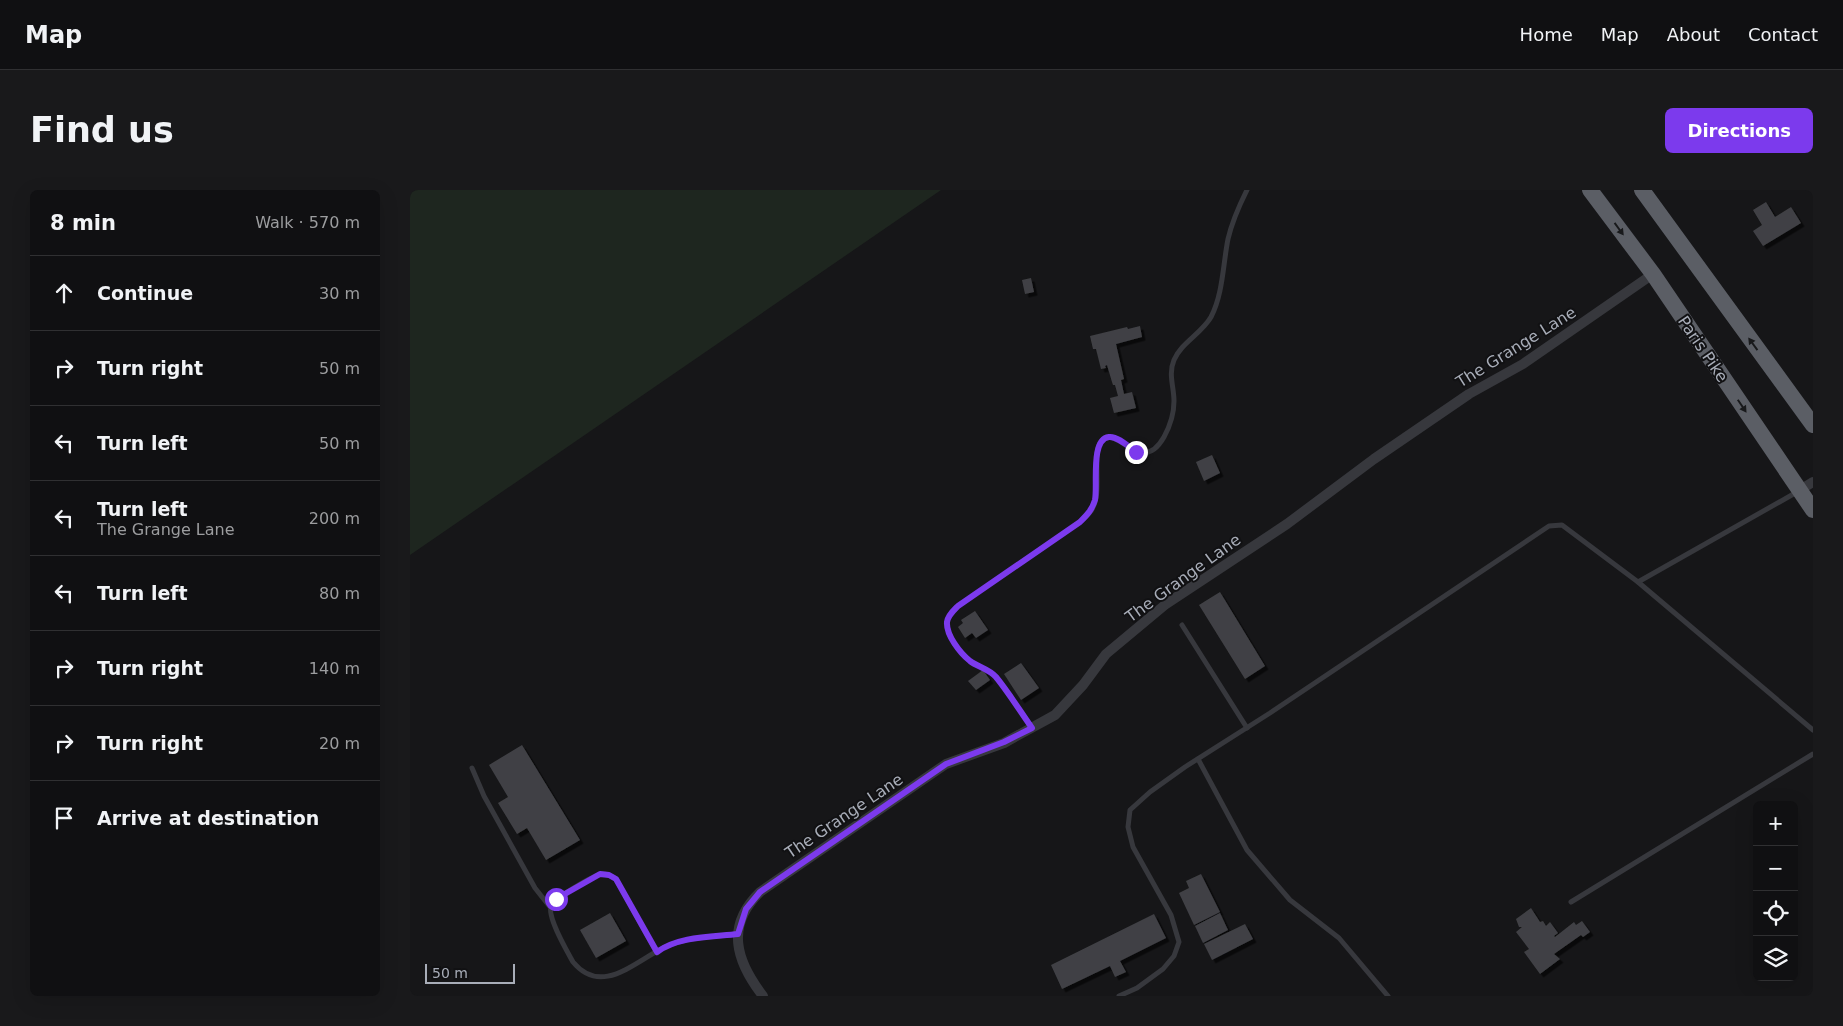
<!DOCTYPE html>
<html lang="en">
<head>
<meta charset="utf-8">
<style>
	:root { --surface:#101012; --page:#19191b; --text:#f1f3f6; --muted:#9c9d9f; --line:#303032; --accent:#7c3aed }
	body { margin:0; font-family:"DejaVu Sans",sans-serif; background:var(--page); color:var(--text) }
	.controls { position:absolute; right:15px; bottom:15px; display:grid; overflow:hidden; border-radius:8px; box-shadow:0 5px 20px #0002 }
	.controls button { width:45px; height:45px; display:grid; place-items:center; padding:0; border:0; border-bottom:1px solid var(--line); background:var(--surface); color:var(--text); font:25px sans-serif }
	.scale { position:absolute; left:15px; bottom:12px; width:90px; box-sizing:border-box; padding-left:5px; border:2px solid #a8adb8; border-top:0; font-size:14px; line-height:18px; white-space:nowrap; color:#a8adb8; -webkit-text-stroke:4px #111113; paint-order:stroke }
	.stop { position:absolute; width:15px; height:15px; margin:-11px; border:4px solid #7c3aed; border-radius:50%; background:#fff }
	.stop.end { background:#7c3aed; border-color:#fff; box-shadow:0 1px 5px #0008 }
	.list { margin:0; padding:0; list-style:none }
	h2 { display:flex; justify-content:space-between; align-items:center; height:65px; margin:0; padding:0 20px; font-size:21px }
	h2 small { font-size:16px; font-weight:400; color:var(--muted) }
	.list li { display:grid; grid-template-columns:32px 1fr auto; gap:15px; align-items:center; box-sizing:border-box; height:75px; padding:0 20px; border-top:1px solid var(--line) }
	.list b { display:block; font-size:19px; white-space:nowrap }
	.list p { margin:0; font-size:16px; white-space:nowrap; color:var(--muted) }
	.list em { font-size:16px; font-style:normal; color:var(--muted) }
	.icon { flex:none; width:28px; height:28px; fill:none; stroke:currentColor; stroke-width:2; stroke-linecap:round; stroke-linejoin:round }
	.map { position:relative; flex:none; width:1403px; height:806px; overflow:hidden; border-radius:8px }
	header { display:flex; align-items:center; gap:30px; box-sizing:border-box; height:70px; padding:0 25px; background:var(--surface); border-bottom:1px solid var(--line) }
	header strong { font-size:24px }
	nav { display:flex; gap:28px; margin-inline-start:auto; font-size:18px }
	.intro { display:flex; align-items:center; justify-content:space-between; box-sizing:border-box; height:120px; padding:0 30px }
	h1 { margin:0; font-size:35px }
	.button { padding:12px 22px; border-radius:8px; background:var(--accent); color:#fff; font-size:18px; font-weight:700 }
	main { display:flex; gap:30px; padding:0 30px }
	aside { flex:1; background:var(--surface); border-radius:8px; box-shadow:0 5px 20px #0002 }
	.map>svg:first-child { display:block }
</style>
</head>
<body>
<header>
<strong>Map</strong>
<nav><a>Home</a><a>Map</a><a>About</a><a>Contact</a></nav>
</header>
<div class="intro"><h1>Find us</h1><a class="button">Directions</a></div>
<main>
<aside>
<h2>8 min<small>Walk · 570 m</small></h2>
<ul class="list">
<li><svg class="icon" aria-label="ahead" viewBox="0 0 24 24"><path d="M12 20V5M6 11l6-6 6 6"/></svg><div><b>Continue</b></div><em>30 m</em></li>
<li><svg class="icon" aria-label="right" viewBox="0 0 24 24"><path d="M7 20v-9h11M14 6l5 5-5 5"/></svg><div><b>Turn right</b></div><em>50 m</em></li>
<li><svg class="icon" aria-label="left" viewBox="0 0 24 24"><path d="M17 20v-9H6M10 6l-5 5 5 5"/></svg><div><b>Turn left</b></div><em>50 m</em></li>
<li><svg class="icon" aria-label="left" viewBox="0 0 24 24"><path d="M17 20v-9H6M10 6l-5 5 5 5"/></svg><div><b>Turn left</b><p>The Grange Lane</p></div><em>200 m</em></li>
<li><svg class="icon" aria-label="left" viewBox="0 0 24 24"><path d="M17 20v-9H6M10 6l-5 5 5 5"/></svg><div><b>Turn left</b></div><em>80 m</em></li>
<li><svg class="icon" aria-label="right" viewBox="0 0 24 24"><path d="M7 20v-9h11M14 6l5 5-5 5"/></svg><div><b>Turn right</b></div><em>140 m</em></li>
<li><svg class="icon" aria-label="right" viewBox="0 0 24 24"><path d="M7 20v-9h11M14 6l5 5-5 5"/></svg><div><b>Turn right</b></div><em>20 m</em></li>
<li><svg class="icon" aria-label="arrive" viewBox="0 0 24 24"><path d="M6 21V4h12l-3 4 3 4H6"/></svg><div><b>Arrive at destination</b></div></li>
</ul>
</aside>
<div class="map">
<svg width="1403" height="806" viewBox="0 0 1403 806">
	<defs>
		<filter id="shadow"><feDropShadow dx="3.5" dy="3.5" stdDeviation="0" flood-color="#0009"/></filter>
	</defs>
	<rect width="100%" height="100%" fill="#161618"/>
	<path fill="#1e261f" d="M 0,0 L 531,0 L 0,365 Z"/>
	<g fill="#404145" filter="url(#shadow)">
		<path d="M 1356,12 L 1365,27 L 1381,17 L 1391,33 L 1353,56 L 1343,41 L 1352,35 L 1343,20 Z"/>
		<path d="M 621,88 L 624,102 L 615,104 L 612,90 Z"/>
		<path d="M 730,136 L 732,147 L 706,154 L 714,189 L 711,190 L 714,204 L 722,202 L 726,218 L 704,223 L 700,208 L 708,206 L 705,195 L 703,195 L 702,192 L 697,175 L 695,176 L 696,178 L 691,179 L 686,159 L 683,159 L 680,146 L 717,137 L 718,139 Z"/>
		<path d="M 802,265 L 810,283 L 794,291 L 786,272 Z"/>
		<path d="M 810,402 L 855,476 L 835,489 L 789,415 Z"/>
		<path d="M 565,421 L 578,440 L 566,448 L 562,443 L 555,448 L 548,437 L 553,433 L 551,430 Z"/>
		<path d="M 611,473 L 629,498 L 611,510 L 594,484 Z"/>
		<path d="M 573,480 L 580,490 L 566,500 L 558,491 Z"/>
		<path d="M 112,555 L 170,650 L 136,670 L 117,638 L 107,644 L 88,613 L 98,607 L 79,575 Z"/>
		<path d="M 791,684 L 810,722 L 784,735 L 769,703 L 779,698 L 776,691 Z"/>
		<path d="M 1121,718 L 1130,732 L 1133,731 L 1136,736 L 1140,732 L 1148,743 L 1144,746 L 1145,747 L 1164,732 L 1166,735 L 1172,731 L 1180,742 L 1173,747 L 1171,745 L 1144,764 L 1150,769 L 1130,784 L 1114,762 L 1119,759 L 1106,742 L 1112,737 L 1109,737 L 1106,729 Z"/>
		<path d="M 200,723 L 216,751 L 186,768 L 170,740 Z"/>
		<path d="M 810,723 L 818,740 L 793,753 L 785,736 Z"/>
		<path d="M 744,724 L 756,748 L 710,771 L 716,782 L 705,787 L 700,776 L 652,799 L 641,775 Z"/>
		<path d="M 835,734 L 843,749 L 802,770 L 794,754 Z"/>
	</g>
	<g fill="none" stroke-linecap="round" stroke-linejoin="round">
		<g stroke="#37383d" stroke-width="5">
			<path d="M 1228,392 L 1403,540"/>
			<path d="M 772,435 L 837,538"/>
			<path d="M 622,538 C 610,521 599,503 586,487 C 579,479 568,477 560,471 C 550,463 536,445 537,432 C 538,425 544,420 548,416 L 670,332 C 673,329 678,325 681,321 C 689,309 687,291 687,277 C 687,269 686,261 689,255 C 703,225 729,291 754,247 C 760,236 764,223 764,211 C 764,197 758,184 764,170 C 771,153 792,143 801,127 C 813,104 813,74 818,49 C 822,32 829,16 837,0"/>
			<path d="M 788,569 L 837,660 L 880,710 L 929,748 L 978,806"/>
			<path d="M 62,578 L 74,606 L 125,698 L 140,717"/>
			<path d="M 1161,712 L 1403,564"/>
			<path d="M 247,763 L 206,689 C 202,686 198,684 192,684 C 184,685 144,708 141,716 C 137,727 157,761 163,772 C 191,806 223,773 253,758 C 275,747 303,747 327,744"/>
			<path d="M 709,806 L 727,798 L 753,779 L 764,766 L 769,752 L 761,725 L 723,657 L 718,637 L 720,620 L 740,602 L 775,577 L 860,523 L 1139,336 L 1152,335 L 1228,392 L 1387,302"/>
		</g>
		<g stroke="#37383d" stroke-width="10">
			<path d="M 1390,300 L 1403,292"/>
			<path d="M 353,806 C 326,771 315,736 350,702 L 536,574 L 594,553 L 645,525 L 673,495 L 696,464 L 756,414 L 877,334 L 964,269 L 1059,204 L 1113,174 L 1243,84"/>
		</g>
		<g stroke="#5b5e65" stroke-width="16">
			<path d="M 1180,0 L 1243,84 L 1403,320"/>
			<path d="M 1232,0 L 1403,235"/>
		</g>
	</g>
	<defs><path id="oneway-solid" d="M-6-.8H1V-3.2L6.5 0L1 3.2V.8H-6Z" transform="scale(1.25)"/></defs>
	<g fill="#18191b">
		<use href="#oneway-solid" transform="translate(1209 39) rotate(54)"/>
		<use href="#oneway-solid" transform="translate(1343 154) rotate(-126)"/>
		<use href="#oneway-solid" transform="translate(1332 216) rotate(56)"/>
	</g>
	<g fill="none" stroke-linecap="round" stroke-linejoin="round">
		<path stroke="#7c3aed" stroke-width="6" d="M 146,709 L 190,684 L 199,685 L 206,689 L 247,762 C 269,746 302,747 328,744 L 336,719 L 350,702 L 536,574 L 594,552 L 622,538 C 610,521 599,503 586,487 C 579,479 568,477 560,471 C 550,463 536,445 537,432 C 538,425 544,420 548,416 L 670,332 C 677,325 682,320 685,310 C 688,296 680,249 699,247 C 708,246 719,257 726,262"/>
	</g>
	<g text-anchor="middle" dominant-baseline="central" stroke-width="4" stroke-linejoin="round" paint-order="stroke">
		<g font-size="16" fill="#a8adb8" stroke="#111113">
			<text transform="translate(1106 157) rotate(-32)">The Grange Lane</text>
			<text transform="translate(1293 159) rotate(56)">Paris Pike</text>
			<text transform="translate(773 388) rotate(-36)">The Grange Lane</text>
			<text transform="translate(434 626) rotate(-34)">The Grange Lane</text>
		</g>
	</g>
</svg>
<div class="controls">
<button>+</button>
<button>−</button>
<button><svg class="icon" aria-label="locate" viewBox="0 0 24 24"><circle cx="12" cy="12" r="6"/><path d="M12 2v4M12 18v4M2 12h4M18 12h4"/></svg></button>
<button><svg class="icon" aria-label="layers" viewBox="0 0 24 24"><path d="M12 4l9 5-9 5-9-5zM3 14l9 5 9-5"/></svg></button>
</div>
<div class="scale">50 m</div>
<div class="stop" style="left:146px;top:709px"></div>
<div class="stop end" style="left:726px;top:262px"></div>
</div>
</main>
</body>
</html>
